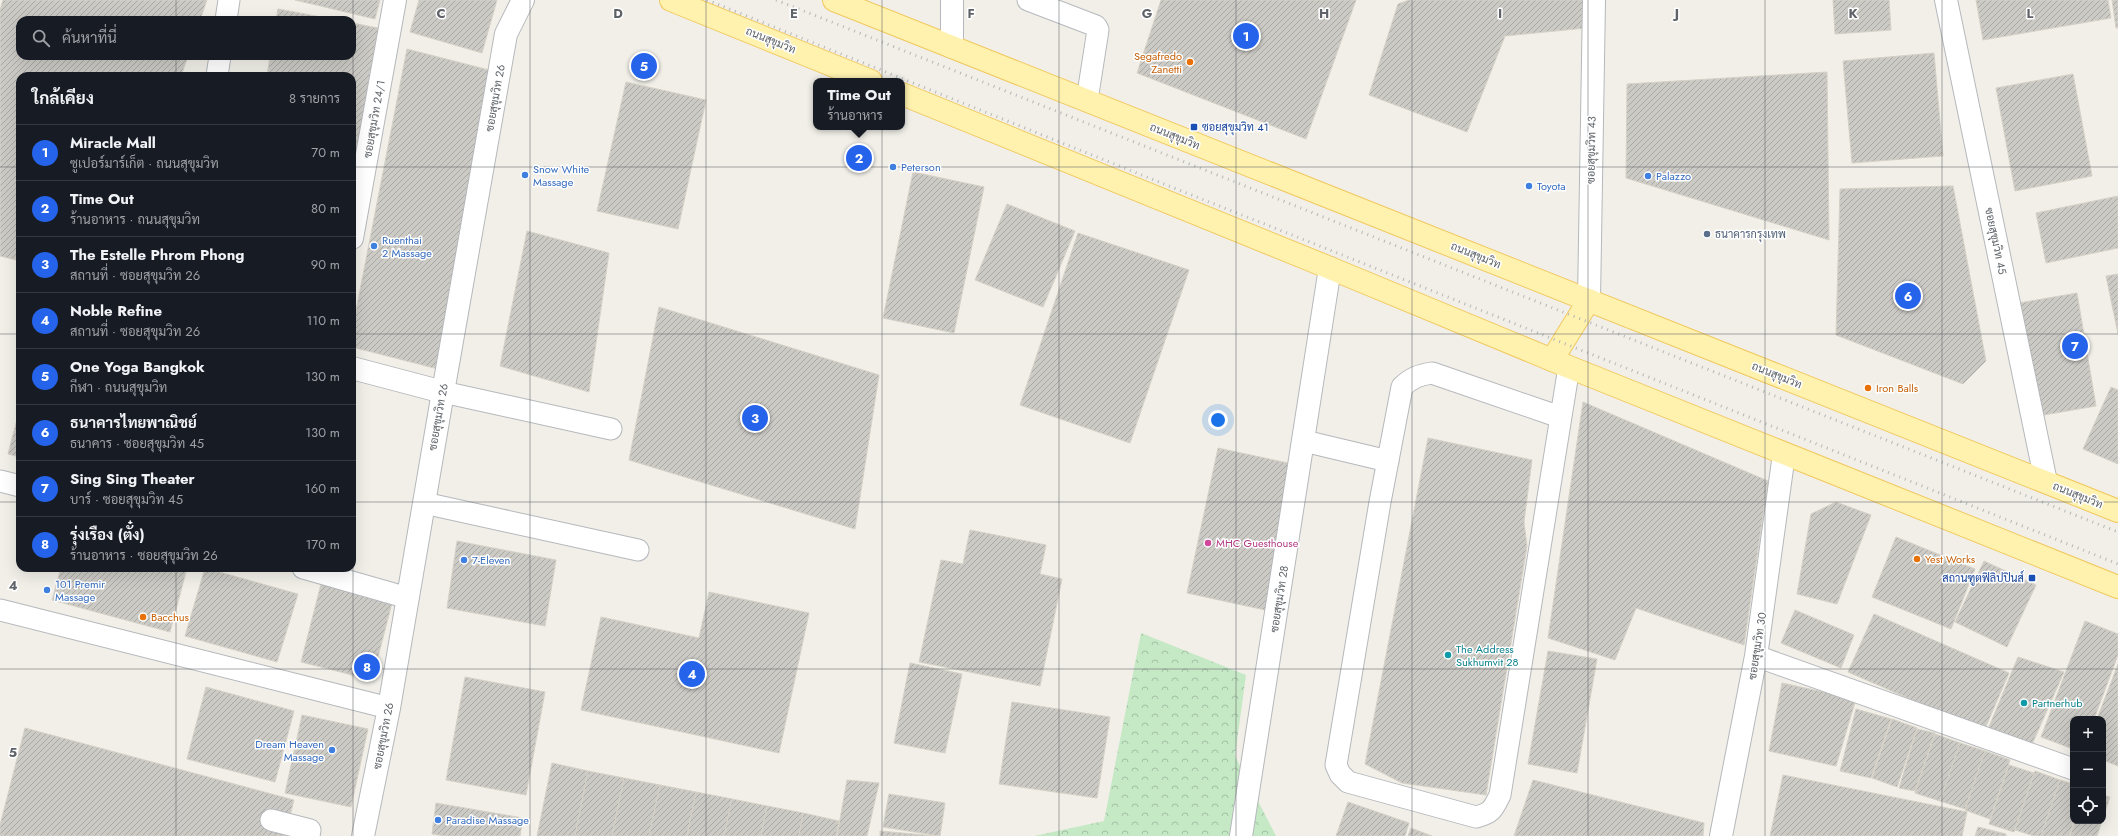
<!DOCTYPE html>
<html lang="th">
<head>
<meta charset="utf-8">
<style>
	:root { --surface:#171b24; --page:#242831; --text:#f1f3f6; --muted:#9ea1a6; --line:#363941; --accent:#2563eb }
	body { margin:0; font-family:Jost,Sarabun,sans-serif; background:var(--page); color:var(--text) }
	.controls { position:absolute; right:12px; bottom:12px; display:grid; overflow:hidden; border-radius:8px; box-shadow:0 4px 16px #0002 }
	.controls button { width:36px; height:36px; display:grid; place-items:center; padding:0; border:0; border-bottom:1px solid var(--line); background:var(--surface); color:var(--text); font:20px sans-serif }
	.you { position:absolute; left:1218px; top:420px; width:14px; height:14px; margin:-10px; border:3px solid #fff; border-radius:50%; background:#1a73e8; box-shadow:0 0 0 6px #1a73e833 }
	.badge { display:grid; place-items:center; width:26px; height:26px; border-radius:50%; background:var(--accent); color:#fff; font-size:13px; font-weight:700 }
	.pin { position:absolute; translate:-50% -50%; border:2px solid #fff; box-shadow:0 1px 4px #0006 }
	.popup { position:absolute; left:813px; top:78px; width:92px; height:52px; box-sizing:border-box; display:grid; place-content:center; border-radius:8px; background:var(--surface); filter:drop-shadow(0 1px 3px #0005); font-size:13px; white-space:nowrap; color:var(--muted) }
	.popup b { font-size:15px; color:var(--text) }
	.popup::after { content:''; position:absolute; left:50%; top:100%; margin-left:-8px; border:8px solid transparent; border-top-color:var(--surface) }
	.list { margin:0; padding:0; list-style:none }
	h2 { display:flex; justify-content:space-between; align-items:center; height:52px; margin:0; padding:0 16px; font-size:17px }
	h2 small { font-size:13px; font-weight:400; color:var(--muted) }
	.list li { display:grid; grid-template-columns:26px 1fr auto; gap:12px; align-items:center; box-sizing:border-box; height:56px; padding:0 16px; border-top:1px solid var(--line) }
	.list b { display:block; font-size:15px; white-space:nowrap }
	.list p { margin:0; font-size:13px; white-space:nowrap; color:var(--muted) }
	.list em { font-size:13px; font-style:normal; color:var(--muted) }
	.icon { flex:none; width:22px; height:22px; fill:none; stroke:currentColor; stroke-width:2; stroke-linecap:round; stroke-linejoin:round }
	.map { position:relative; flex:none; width:2118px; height:836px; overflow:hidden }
	.search { position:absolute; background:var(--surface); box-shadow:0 4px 16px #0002; left:16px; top:16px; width:340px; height:44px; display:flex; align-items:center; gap:10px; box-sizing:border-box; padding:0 14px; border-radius:12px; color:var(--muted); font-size:15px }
	.panel { position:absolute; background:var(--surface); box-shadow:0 4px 16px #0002; left:16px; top:72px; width:340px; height:500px; border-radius:12px }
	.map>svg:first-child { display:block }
</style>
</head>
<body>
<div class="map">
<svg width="2118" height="836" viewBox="0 0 2118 836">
	<defs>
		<pattern id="forest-crowns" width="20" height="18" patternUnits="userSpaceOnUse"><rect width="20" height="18" fill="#c5e8c5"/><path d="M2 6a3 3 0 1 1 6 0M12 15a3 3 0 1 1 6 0" fill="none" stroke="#a3c0a4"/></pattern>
		<pattern id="building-hatch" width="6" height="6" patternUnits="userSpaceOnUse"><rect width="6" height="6" fill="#cccac5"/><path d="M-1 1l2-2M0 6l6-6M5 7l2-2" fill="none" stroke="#a9a8a4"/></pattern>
	</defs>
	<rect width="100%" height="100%" fill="#f1efe8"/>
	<path fill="url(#forest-crowns)" d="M 1141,633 L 1246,675 L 1235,756 L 1276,836 L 1034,836 L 1104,821 Z"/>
	<g fill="url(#building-hatch)" stroke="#d6d1c6">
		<path d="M 3,0 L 207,0 L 200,20 L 20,20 L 20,56 L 188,56 L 181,76 L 20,76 L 20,261 L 0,256 L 0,10 Z"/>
		<path d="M 295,0 L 380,0 L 375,19 Z"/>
		<path d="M 419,0 L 497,0 L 482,53 L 410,32 Z"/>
		<path d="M 1161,0 L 1356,0 L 1306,139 L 1137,73 Z"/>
		<path d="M 1409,0 L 1586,0 L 1586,28 L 1505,36 L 1467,132 L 1369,95 L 1398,4 Z"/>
		<path d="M 1833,0 L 1889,0 L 1891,30 L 1835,34 Z"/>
		<path d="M 1976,0 L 2108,0 L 2111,18 L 1983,40 Z"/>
		<path d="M 2112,0 L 2118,0 L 2118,28 L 2116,28 Z"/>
		<path d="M 278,9 L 337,20 L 276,20 Z"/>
		<path d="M 352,23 L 378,28 L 352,182 L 352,76 L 267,76 L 270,56 L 352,56 Z"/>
		<path d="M 407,49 L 489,70 L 438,369 L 352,347 L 352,331 Z"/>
		<path d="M 1934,53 L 1943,156 L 1852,163 L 1843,61 Z"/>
		<path d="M 1827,72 L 1829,240 L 1626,178 L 1627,84 Z"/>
		<path d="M 2073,74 L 2092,176 L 2015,191 L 1996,88 Z"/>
		<path d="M 626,82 L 706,100 L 678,229 L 597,211 Z"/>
		<path d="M 913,172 L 984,187 L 954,333 L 883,318 Z"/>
		<path d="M 1953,186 L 1986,361 L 1963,384 L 1836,335 L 1840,189 Z"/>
		<path d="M 2118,196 L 2118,248 L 2046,263 L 2036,213 Z"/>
		<path d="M 1007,204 L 1075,231 L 1043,307 L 975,280 Z"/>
		<path d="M 527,231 L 609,253 L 589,392 L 500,366 Z"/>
		<path d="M 1078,233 L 1189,270 L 1130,443 L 1020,405 Z"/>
		<path d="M 2118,274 L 2118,334 L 2106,276 Z"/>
		<path d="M 2077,293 L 2096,406 L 2038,416 L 2019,303 Z"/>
		<path d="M 659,307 L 879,375 L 855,529 L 629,460 Z"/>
		<path d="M 2111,387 L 2118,390 L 2118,464 L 2083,449 Z"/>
		<path d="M 1583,402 L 1768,481 L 1744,645 L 1636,608 L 1615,660 L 1548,638 Z"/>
		<path d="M 20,408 L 20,457 L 8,454 Z"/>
		<path d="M 1428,438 L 1532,460 L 1524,522 L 1527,546 L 1486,795 L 1402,783 L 1365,764 Z"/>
		<path d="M 1218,448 L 1297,465 L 1265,610 L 1187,593 Z"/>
		<path d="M 1836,502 L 1871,515 L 1837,604 L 1797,594 L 1811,514 Z"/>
		<path d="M 970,530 L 1046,545 L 1040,574 L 1062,579 L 1040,686 L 919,662 L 941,560 L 963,564 Z"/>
		<path d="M 1896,537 L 1975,569 L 1951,629 L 1872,597 Z"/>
		<path d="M 457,541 L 556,560 L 545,626 L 447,608 Z"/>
		<path d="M 1984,561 L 2036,585 L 2007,647 L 1955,622 Z"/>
		<path d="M 61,568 L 187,568 L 170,632 L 52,600 Z"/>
		<path d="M 205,568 L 298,594 L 277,662 L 185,636 Z"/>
		<path d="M 321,584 L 392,603 L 372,680 L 301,662 Z"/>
		<path d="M 709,592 L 809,613 L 779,753 L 581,710 L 601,617 L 699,638 Z"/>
		<path d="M 1795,610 L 1854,635 L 1841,668 L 1781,643 Z"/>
		<path d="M 1874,614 L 2009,673 L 1984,731 L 1848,672 Z"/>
		<path d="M 2085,621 L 2118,634 L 2118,655 L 2094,719 L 2073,719 L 2073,749 L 2041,737 Z"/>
		<path d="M 1548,651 L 1597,659 L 1577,773 L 1528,764 Z"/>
		<path d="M 2018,657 L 2064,672 L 2030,749 L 1986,734 Z"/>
		<path d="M 910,663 L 962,674 L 945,753 L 894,743 Z"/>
		<path d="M 2118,664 L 2118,766 L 2103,760 L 2103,719 L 2097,719 Z"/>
		<path d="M 465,677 L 545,692 L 526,795 L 446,780 Z"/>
		<path d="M 1782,683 L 1856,699 L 1836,766 L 1769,751 Z"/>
		<path d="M 206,687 L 294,711 L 275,782 L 187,759 Z"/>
		<path d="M 1012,702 L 1110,717 L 1097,798 L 999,784 Z"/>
		<path d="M 1856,709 L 1891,719 L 1871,778 L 1840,771 Z"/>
		<path d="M 302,715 L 368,729 L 351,807 L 285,793 Z"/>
		<path d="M 1892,719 L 1917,728 L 1897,787 L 1872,778 Z"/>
		<path d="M 25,728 L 294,800 L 285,836 L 0,836 L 0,825 Z"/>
		<path d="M 1917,729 L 1935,733 L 1915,791 L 1899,788 Z"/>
		<path d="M 1935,734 L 1960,743 L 1940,801 L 1915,793 Z"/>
		<path d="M 1960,743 L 1985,751 L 1965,809 L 1940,801 Z"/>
		<path d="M 1985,751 L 2010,760 L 1990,819 L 1965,810 Z"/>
		<path d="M 552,763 L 588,771 L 575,836 L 537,836 Z"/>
		<path d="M 2009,765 L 2034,773 L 2014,832 L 1989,824 Z"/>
		<path d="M 588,771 L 624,778 L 612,836 L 575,836 Z"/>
		<path d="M 2035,771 L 2060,780 L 2041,836 L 2034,836 L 2015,830 Z"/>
		<path d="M 1783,775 L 1967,812 L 1962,836 L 1770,836 Z"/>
		<path d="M 624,778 L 660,785 L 649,836 L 612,836 Z"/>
		<path d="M 847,780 L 879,783 L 867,836 L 837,836 Z"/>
		<path d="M 1533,780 L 1704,823 L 1703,836 L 1514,836 Z"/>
		<path d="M 2060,780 L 2073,784 L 2074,821 L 2069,836 L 2041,836 Z"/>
		<path d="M 660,785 L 696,792 L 687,836 L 649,836 Z"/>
		<path d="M 696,792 L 732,799 L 724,836 L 687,836 Z"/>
		<path d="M 889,794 L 945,803 L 940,836 L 883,827 Z"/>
		<path d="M 2103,795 L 2110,797 L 2103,818 Z"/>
		<path d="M 732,799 L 767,806 L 761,836 L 724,836 Z"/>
		<path d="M 1348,802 L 1409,823 L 1405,836 L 1336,836 Z"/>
		<path d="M 436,803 L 523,818 L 520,836 L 445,836 L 432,834 Z"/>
		<path d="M 767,806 L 803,813 L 799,836 L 761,836 Z"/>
		<path d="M 803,813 L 839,821 L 836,836 L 799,836 Z"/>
		<path d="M 2075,821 L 2102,821 L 2097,836 L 2070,836 Z"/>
		<path d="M 1978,827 L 2006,834 L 2006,836 L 1975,836 Z"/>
		<path d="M 1411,828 L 1432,836 L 1408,836 Z"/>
		<path d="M 880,831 L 936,836 L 880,836 Z"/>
	</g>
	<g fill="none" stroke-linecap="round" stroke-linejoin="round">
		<g stroke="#b5b8bc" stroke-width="23">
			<g id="service">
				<path d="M 1028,0 L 1096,26 L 1098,30 L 1087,100"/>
				<path d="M 226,20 L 229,0"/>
				<path d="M 217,76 L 220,56"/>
				<path d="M 443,392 L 611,429"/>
				<path d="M 1560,417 L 1432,373 C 1419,375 1411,378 1402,387 L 1380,502 L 1336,765 L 1340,774 L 1348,782 L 1476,817 C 1492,813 1493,809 1500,795 L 1569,367"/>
				<path d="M 1304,441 L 1388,461"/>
				<path d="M 0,481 L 20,486"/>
				<path d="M 424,503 L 638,550"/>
				<path d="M 303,568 L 408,598"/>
				<path d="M 0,610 L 389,708"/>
				<path d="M 1756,656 L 2073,769"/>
				<path d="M 271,820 L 310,830 L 309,836"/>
			</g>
		</g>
		<g stroke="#b5b8bc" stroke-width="24">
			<g id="minor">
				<path d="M 1946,0 L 2046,482"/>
				<path d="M 952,47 L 952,0"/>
				<path d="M 352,238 L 395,0"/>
				<path d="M 1589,300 L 1594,0"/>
				<path d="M 352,368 L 443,392"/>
				<path d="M 1241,836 L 1330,268"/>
				<path d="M 1721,836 L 1756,656 L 1784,454"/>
			</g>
		</g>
		<g stroke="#b5b8bc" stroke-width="24">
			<path id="tertiary" d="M 363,836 L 389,708 L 443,392 L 506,34 L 523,0"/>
		</g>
		<g stroke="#f2c960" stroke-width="24">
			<g id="primary">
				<path d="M 671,0 L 871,81"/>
				<path d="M 834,0 L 2118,511"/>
				<path d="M 902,94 L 1330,268 L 1569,367 L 2118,587"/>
				<path d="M 1552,360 L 1589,300"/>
			</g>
		</g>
		<use href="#service" stroke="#fff" stroke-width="21"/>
		<use href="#minor" stroke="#fff" stroke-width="22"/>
		<use href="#tertiary" stroke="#fff" stroke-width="22"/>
		<use href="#primary" stroke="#fff2af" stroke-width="22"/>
		<g stroke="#b6b7b8" stroke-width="3" stroke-dasharray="1 5" stroke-linecap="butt">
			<path d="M 707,0 L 1169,186 L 2118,564"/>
			<path d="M 776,0 L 2118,532"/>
		</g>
	</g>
	<path fill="none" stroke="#5f6368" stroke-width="1" stroke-opacity="0.55" d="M 176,0 L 176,20M 353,0 L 353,836M 530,0 L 530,836M 706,0 L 706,836M 882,0 L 882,836M 1059,0 L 1059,836M 1236,0 L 1236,836M 1412,0 L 1412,836M 1588,0 L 1588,836M 1765,0 L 1765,836M 1942,0 L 1942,836M 176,56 L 176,76M 0,167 L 20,167M 352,167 L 2118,167M 0,334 L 20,334M 352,334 L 2118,334M 0,502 L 20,502M 352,502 L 2118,502M 176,568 L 176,836M 0,669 L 2118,669"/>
	<g fill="#e8710a" stroke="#fff" stroke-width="1.5">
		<circle cx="1190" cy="62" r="4"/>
		<circle cx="1868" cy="388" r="4"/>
		<circle cx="1917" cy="559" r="4"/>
		<circle cx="143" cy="617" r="4"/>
	</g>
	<g fill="#1a4fb4" stroke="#fff" stroke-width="1.5">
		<rect x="1190" y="123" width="8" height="8" rx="2"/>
		<rect x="2028" y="574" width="8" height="8" rx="2"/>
	</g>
	<g fill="#3f7fe0" stroke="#fff" stroke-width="1.5">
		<circle cx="893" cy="167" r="4"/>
		<circle cx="525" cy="175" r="4"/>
		<circle cx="1648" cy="176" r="4"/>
		<circle cx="1529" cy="186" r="4"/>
		<circle cx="374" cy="246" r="4"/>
		<circle cx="464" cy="560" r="4"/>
		<circle cx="47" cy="590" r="4"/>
		<circle cx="332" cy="750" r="4"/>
		<circle cx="438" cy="820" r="4"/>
	</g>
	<circle fill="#5c6f8a" stroke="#fff" stroke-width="1.5" cx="1707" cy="234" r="4"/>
	<circle fill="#d1479c" stroke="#fff" stroke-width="1.5" cx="1208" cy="543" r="4"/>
	<g fill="#0f9aa8" stroke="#fff" stroke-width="1.5">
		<circle cx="1448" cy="655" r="4"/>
		<circle cx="2024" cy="703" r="4"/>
	</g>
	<g text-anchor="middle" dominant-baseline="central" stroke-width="3" stroke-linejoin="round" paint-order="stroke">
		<g font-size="11" fill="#5f6368" stroke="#fff">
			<text transform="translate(771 40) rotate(22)">ถนนสุขุมวิท</text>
			<text transform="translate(495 98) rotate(-80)">ซอยสุขุมวิท 26</text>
			<text transform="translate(374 119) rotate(-80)">ซอยสุขุมวิท 24/1</text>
			<text transform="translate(1175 136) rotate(22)">ถนนสุขุมวิท</text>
			<text transform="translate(1591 150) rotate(-89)">ซอยสุขุมวิท 43</text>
			<text transform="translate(1996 241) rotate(78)">ซอยสุขุมวิท 45</text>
			<text transform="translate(1476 255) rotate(22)">ถนนสุขุมวิท</text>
			<text transform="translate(1777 375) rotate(22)">ถนนสุขุมวิท</text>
			<text transform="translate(438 417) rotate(-80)">ซอยสุขุมวิท 26</text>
			<text transform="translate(2078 495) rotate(22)">ถนนสุขุมวิท</text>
			<text transform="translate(1279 599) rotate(-81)">ซอยสุขุมวิท 28</text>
			<text transform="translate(1757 646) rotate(-81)">ซอยสุขุมวิท 30</text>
			<text transform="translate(383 736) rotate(-79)">ซอยสุขุมวิท 26</text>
		</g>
		<g font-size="11" fill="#c56008" stroke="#fff" text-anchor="start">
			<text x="1182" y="56" text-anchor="end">Segafredo<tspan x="1182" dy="13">Zanetti</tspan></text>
			<text x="1876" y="388">Iron Balls</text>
			<text x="1925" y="559">Yest Works</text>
			<text x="151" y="617">Bacchus</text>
		</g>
		<g font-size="11" fill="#164399" stroke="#fff" text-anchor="start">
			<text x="1202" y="127">ซอยสุขุมวิท 41</text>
			<text x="2024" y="578" text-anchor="end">สถานฑูตฟิลิปปินส์</text>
		</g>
		<g font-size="11" fill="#366cbe" stroke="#fff" text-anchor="start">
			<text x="901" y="167">Peterson</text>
			<text x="533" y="169">Snow White<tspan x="533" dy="13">Massage</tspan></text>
			<text x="1656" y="176">Palazzo</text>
			<text x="1537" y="186">Toyota</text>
			<text x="382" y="240">Ruenthai<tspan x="382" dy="13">2 Massage</tspan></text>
			<text x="472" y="560">7-Eleven</text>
			<text x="55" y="584">101 Premir<tspan x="55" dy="13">Massage</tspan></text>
			<text x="324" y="744" text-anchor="end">Dream Heaven<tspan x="324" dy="13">Massage</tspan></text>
			<text x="446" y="820">Paradise Massage</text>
		</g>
		<g font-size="11" fill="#4e5e75" stroke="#fff" text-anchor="start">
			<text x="1715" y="234">ธนาคารกรุงเทพ</text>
		</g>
		<g font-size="11" fill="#b23c85" stroke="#fff" text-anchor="start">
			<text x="1216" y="543">MHC Guesthouse</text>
		</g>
		<g font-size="11" fill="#0d838f" stroke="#fff" text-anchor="start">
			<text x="1456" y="649">The Address<tspan x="1456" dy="13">Sukhumvit 28</tspan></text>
			<text x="2032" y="703">Partnerhub</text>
		</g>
	</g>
	<g font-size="13" text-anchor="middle" font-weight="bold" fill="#5f6368" stroke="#fff" stroke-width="3" stroke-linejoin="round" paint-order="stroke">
		<text x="441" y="18">C</text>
		<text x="618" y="18">D</text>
		<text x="794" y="18">E</text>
		<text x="971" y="18">F</text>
		<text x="1147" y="18">G</text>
		<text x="1324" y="18">H</text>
		<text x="1500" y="18">I</text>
		<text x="1677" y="18">J</text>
		<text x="1853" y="18">K</text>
		<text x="2030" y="18">L</text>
		<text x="13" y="590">4</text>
		<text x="13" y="757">5</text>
	</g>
</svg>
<div class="controls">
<button>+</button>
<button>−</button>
<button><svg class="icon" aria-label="locate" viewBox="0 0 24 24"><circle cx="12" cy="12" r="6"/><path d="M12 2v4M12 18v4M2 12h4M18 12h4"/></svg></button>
</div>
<div class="you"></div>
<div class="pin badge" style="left:1246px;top:36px">1</div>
<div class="pin badge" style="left:859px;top:158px">2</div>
<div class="popup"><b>Time Out</b>ร้านอาหาร</div>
<div class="pin badge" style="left:755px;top:418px">3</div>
<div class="pin badge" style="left:692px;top:674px">4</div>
<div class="pin badge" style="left:644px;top:66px">5</div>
<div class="pin badge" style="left:1908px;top:296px">6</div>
<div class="pin badge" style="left:2075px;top:346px">7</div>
<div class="pin badge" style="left:367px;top:667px">8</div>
<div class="search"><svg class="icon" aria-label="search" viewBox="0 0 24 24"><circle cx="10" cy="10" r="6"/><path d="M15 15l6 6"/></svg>ค้นหาที่นี่</div>
<section class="panel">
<h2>ใกล้เคียง<small>8 รายการ</small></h2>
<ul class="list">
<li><span class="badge">1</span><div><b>Miracle Mall</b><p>ซูเปอร์มาร์เก็ต · ถนนสุขุมวิท</p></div><em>70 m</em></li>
<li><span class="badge">2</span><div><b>Time Out</b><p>ร้านอาหาร · ถนนสุขุมวิท</p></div><em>80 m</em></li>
<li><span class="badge">3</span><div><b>The Estelle Phrom Phong</b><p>สถานที่ · ซอยสุขุมวิท 26</p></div><em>90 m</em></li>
<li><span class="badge">4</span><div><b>Noble Refine</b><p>สถานที่ · ซอยสุขุมวิท 26</p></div><em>110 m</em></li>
<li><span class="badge">5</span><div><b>One Yoga Bangkok</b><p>กีฬา · ถนนสุขุมวิท</p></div><em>130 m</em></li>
<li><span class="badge">6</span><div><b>ธนาคารไทยพาณิชย์</b><p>ธนาคาร · ซอยสุขุมวิท 45</p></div><em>130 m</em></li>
<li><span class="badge">7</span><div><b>Sing Sing Theater</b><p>บาร์ · ซอยสุขุมวิท 45</p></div><em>160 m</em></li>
<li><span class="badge">8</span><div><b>รุ่งเรือง (ตั๋ง)</b><p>ร้านอาหาร · ซอยสุขุมวิท 26</p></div><em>170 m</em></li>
</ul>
</section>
</div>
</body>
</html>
